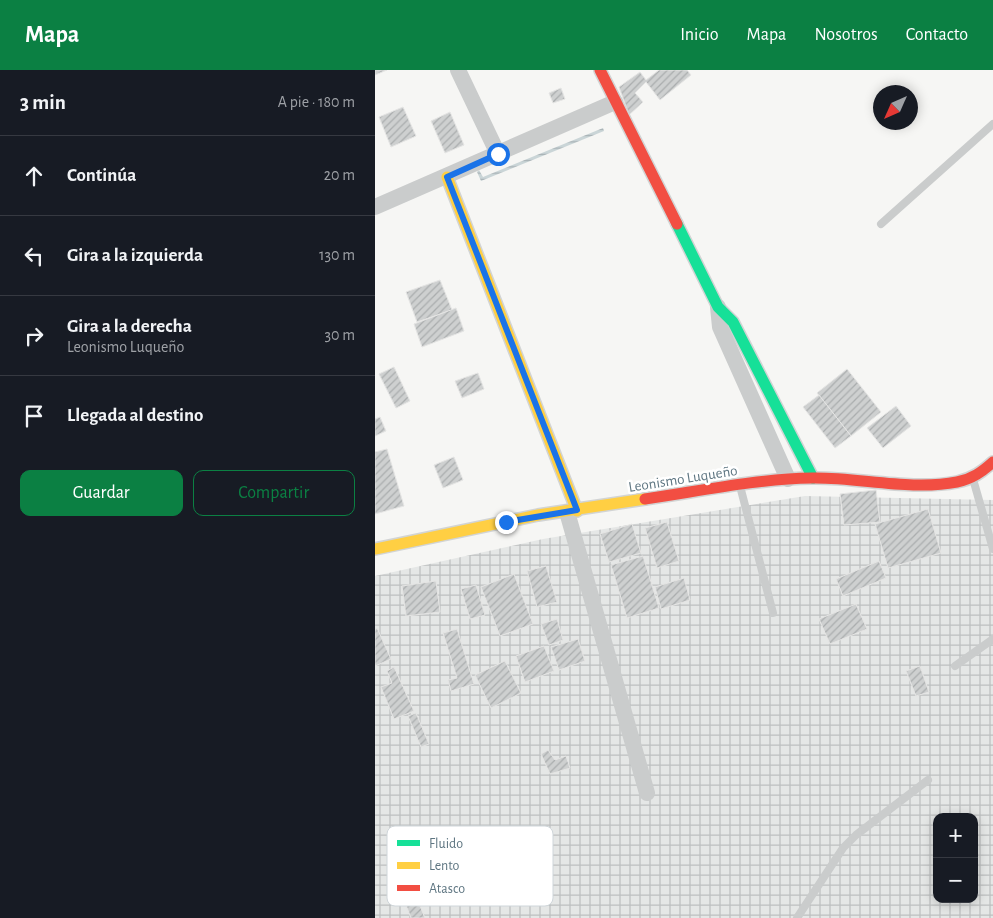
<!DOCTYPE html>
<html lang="es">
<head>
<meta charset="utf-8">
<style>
	:root { --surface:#171b24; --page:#20242c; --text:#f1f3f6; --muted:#9ea1a6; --line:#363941; --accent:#0b8043 }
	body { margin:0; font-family:"Alegreya Sans",sans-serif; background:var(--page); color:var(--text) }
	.controls { position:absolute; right:15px; bottom:15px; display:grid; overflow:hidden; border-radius:10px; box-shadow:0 2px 12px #0003 }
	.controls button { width:45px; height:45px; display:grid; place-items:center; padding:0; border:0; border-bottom:1px solid var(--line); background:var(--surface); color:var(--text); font:25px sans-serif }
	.compass { position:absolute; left:498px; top:15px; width:45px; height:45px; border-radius:50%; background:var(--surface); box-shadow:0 2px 12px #0003; rotate:225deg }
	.stop { position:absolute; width:15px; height:15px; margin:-11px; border:4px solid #1a73e8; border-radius:50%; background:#fff }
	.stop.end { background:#1a73e8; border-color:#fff; box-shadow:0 1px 5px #0008 }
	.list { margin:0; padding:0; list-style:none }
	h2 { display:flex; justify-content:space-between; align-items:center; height:65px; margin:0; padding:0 20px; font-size:21px }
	h2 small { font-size:16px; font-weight:400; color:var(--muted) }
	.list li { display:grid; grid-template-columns:32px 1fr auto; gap:15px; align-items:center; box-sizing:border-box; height:80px; padding:0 20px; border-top:1px solid var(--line) }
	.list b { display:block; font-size:19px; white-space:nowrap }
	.list p { margin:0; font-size:16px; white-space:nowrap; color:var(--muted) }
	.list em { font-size:16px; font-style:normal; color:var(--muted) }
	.actions { display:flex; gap:10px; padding:15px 20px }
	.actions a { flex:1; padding:11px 0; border:1px solid var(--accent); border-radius:10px; text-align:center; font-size:18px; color:var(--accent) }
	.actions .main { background:var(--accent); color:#fff }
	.icon { flex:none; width:28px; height:28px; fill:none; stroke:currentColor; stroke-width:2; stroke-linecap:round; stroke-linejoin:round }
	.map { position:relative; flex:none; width:618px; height:848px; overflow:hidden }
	header { display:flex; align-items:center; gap:30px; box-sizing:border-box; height:70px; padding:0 25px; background:var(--accent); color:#fff }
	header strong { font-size:24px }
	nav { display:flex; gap:28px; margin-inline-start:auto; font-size:18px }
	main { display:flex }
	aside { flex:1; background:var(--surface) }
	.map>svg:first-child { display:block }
</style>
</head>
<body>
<header>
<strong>Mapa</strong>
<nav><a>Inicio</a><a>Mapa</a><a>Nosotros</a><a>Contacto</a></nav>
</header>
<main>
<aside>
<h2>3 min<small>A pie · 180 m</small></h2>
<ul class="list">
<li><svg class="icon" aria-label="ahead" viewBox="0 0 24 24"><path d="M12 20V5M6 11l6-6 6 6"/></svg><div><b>Continúa</b></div><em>20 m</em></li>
<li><svg class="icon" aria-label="left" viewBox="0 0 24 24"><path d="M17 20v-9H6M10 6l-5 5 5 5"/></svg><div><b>Gira a la izquierda</b></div><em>130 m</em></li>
<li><svg class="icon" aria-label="right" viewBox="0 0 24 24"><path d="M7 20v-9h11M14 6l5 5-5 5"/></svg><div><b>Gira a la derecha</b><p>Leonismo Luqueño</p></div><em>30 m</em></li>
<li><svg class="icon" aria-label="arrive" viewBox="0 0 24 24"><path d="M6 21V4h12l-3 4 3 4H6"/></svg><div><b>Llegada al destino</b></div></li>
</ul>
<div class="actions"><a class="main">Guardar</a><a>Compartir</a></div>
</aside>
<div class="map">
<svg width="618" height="848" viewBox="0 0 618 848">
	<defs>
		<pattern id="industrial-grid" width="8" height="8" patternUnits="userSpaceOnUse" patternTransform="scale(1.25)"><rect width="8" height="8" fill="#e5e7e6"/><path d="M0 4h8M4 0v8" fill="none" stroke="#bdc0c0"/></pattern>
		<pattern id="water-rules" width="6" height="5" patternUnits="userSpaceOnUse" patternTransform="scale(1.25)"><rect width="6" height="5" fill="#cad5d7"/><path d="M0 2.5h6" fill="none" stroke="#a7b1b4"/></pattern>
		<pattern id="building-hatch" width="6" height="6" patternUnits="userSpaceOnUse" patternTransform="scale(1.25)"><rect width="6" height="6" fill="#ced0d0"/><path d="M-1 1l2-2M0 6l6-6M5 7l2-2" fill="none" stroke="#aaadae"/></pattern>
	</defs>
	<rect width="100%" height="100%" fill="#f6f6f4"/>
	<path fill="url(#industrial-grid)" fill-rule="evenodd" d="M 430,426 L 618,430 L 618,848 L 0,848 L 0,506 L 168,469 ZM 562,747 L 599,747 L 599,829 L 562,829 Z"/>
	<path fill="url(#water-rules)" d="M 228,58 L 229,61 L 106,111 L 102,102 L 104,100 L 108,107 Z"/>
	<g fill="url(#building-hatch)" stroke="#e5e5e4">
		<path d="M 0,0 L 12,0 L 0,5 Z"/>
		<path d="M 284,0 L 312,0 L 316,5 L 285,30 L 271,12 L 260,23 L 268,32 L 254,45 L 244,17 L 265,2 L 271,10 Z"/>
		<path d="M 186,18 L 190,29 L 178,33 L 174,23 Z"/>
		<path d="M 28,37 L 41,66 L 16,77 L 4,47 Z"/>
		<path d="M 75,42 L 89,75 L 70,83 L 56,51 Z"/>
		<path d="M 65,210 L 77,240 L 42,252 L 31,222 Z"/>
		<path d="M 81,238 L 89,261 L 47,277 L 39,254 Z"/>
		<path d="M 19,297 L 35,331 L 21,338 L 4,304 Z"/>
		<path d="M 472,299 L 506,342 L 476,366 L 442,323 Z"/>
		<path d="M 103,303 L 109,319 L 87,328 L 80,311 Z"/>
		<path d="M 444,325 L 476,366 L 460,378 L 428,337 Z"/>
		<path d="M 521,336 L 536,356 L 508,378 L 492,358 Z"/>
		<path d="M 5,347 L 11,361 L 0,366 L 0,349 Z"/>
		<path d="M 12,379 L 29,436 L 0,444 L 0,382 Z"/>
		<path d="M 79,387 L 88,410 L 68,418 L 59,395 Z"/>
		<path d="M 501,420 L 505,452 L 469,455 L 465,424 Z"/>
		<path d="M 553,439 L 566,483 L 513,498 L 500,454 Z"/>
		<path d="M 292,452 L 304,491 L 282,498 L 270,458 Z"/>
		<path d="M 257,454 L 266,483 L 234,492 L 225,464 Z"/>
		<path d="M 268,486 L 284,538 L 252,548 L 236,495 Z"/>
		<path d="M 504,491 L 511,508 L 468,526 L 461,509 Z"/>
		<path d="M 171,496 L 182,532 L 162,537 L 152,501 Z"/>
		<path d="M 139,504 L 158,554 L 125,566 L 106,517 Z"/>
		<path d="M 309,508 L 315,530 L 286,539 L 280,517 Z"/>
		<path d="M 61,511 L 65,542 L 31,546 L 27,516 Z"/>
		<path d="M 101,515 L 110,545 L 95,549 L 86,519 Z"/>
		<path d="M 481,534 L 492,559 L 455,574 L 444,549 Z"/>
		<path d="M 182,549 L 188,570 L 174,575 L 166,554 Z"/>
		<path d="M 2,558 L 16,589 L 0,596 L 0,559 Z"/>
		<path d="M 82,559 L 99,614 L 76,621 L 73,610 L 82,608 L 68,563 Z"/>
		<path d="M 203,569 L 210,591 L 184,600 L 176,577 Z"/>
		<path d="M 169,576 L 179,601 L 150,612 L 141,586 Z"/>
		<path d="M 130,591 L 146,623 L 116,638 L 100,605 Z"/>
		<path d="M 545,596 L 554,622 L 541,626 L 531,601 Z"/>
		<path d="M 19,597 L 39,641 L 19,649 L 6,617 L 17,613 L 12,601 Z"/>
		<path d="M 41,643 L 54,674 L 46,677 L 33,646 Z"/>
		<path d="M 173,680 L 180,690 L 191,686 L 195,698 L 175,704 L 166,684 Z"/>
		<path d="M 28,795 L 50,848 L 36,848 L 17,799 Z"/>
	</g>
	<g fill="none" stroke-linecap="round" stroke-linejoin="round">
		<g stroke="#d2d4d4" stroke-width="14">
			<path id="fast" d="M 302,154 L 343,237 L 358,252 L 438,408"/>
		</g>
		<g stroke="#d2d4d4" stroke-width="14">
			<g id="slow">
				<path d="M 72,107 L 202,441"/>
				<path d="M 0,479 L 163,445 L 270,429"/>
			</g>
		</g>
		<g stroke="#d2d4d4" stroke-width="14">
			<g id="jam">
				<path d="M 225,0 L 302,154"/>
				<path d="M 270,429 C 325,421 381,409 437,408 C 483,407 536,421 582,412 C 597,409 607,402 618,392"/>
			</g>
		</g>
		<g stroke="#cacccc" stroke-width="8">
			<path d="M 506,154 L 618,54"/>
			<path d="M 598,409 L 618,479"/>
			<path d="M 365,416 L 398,543"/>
			<path d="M 580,596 L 618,569"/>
			<path d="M 422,848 L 468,778 L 481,765 L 553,710"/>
		</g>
		<g stroke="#cacccc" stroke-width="16">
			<path d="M 83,0 L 123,84"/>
			<path d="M 0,137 L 240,32"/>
			<path d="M 343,237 L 345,257 L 413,409"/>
			<path d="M 192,442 L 272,723"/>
		</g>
		<use href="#fast" stroke="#16e098" stroke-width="11"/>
		<use href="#slow" stroke="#ffcf43" stroke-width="11"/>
		<use href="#jam" stroke="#f24e42" stroke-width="11"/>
	</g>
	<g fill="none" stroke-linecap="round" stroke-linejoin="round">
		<path stroke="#1a73e8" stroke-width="6" d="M 123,84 L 72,107 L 202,440 L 131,452"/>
	</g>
	<g text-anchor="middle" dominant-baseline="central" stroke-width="5" stroke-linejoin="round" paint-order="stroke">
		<g font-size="15" fill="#5f7682" stroke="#fff">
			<text transform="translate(308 409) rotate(-9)">Leonismo Luqueño</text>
		</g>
	</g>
	<rect x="12" y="756" width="166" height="80" rx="8" fill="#fff" stroke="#cfd6da" stroke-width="1"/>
	<rect x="22" y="770" width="23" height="6" fill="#16e098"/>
	<rect x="22" y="792" width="23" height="7" fill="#ffcf43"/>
	<rect x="22" y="815" width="23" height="6" fill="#f24e42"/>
	<g font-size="14" fill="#5f7682">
		<text x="54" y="778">Fluido</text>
		<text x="54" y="800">Lento</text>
		<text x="54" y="823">Atasco</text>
	</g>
</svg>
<div class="controls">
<button>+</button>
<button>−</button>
</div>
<svg class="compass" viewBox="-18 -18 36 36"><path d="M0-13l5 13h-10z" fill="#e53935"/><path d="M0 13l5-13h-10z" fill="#9ea1a6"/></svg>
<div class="stop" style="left:123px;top:84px"></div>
<div class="stop end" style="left:131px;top:452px"></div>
</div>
</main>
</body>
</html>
